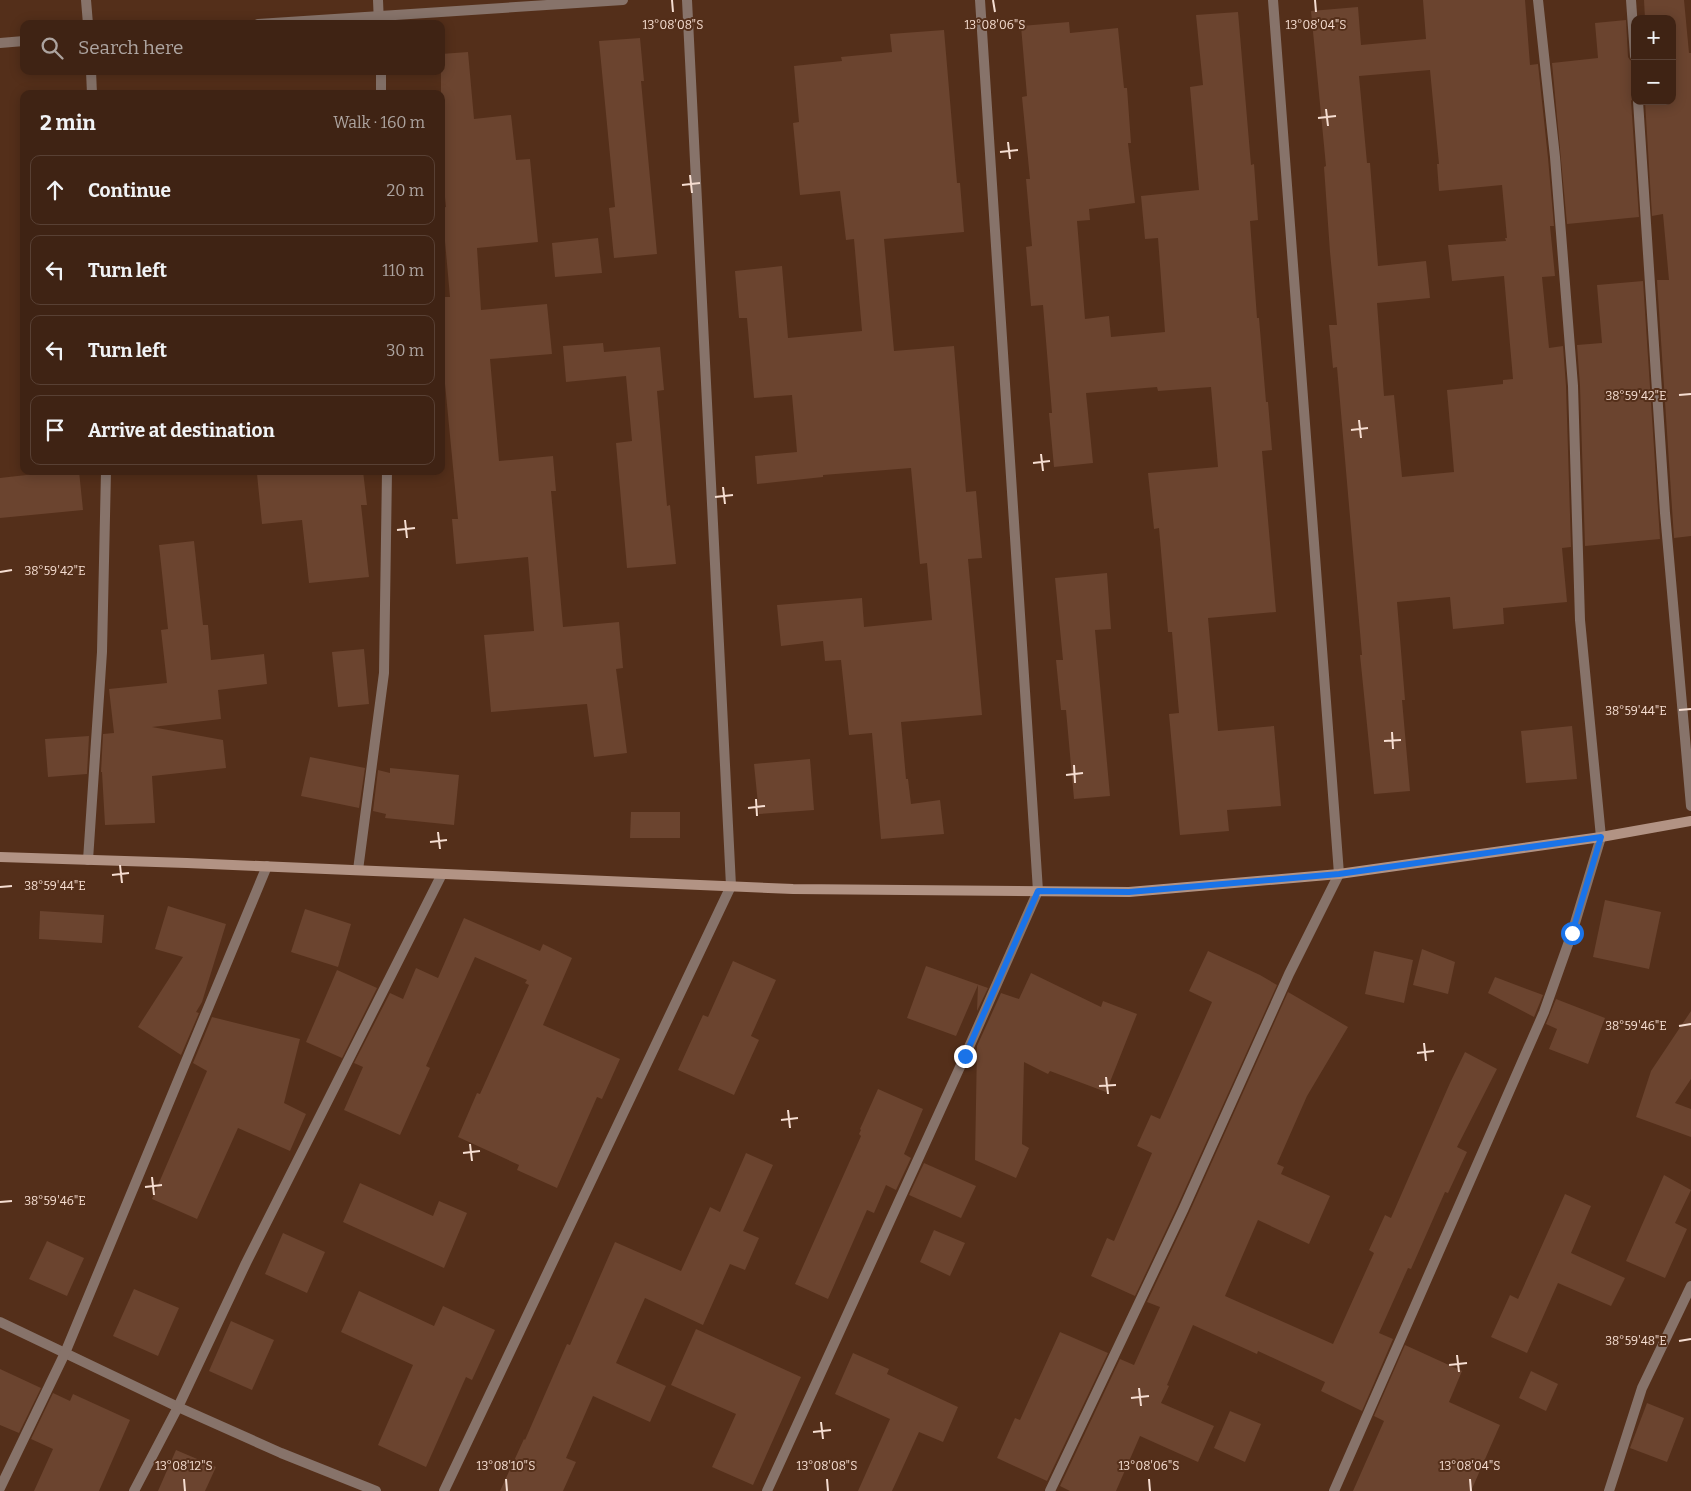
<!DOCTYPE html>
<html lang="en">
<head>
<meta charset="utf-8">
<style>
	:root { --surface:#3f2314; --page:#462b1d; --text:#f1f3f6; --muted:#ada4a0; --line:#584034 }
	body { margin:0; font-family:Bitter,serif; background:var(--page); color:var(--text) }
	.controls { position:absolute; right:15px; top:15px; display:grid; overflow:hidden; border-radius:10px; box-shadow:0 2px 12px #0003 }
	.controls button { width:45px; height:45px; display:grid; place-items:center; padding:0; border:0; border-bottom:1px solid var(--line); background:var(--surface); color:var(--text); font:25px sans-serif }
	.stop { position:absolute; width:15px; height:15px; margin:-11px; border:4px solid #1a73e8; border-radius:50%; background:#fff }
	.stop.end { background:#1a73e8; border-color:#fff; box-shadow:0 1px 5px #0008 }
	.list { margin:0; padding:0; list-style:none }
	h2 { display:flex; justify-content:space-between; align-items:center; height:65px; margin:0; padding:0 20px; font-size:21px }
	h2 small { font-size:16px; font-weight:400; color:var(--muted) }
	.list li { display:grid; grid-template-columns:32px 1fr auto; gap:15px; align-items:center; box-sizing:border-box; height:70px; margin:0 10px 10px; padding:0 10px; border:1px solid var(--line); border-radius:10px }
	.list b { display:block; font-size:19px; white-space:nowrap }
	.list em { font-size:16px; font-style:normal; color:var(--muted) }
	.icon { flex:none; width:28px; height:28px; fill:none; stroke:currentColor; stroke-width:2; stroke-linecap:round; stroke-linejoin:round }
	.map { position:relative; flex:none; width:1691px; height:1491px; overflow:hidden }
	.search { position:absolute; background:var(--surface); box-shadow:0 2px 12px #0003; left:20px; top:20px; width:425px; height:55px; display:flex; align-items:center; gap:12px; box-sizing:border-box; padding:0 18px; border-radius:10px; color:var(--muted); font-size:19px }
	.panel { position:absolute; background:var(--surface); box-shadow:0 2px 12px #0003; left:20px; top:90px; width:425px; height:385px; border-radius:10px }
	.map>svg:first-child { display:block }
</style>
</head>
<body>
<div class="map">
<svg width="1691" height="1491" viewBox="0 0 1691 1491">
	<rect width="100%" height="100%" fill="#542f1a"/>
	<g fill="#6b442f" fill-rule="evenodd">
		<path d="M 1423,0 L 1525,0 L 1530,65 L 1538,64 L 1548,158 L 1554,226 L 1550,226 L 1555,276 L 1542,277 L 1549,348 L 1563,346 L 1566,386 L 1571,547 L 1562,548 L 1567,602 L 1503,608 L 1504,624 L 1453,629 L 1450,597 L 1397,602 L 1405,700 L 1402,700 L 1410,791 L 1374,794 L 1360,655 L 1362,655 L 1337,367 L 1333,368 L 1329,325 L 1337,325 L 1330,252 L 1324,167 L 1326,166 L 1311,11 L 1358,7 L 1361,45 L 1426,39 ZM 1430,70 L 1439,164 L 1437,164 L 1439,191 L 1502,185 L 1507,238 L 1505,238 L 1506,241 L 1448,245 L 1452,281 L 1504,276 L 1513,379 L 1503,380 L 1503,384 L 1447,390 L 1454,472 L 1402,477 L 1394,395 L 1384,396 L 1377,303 L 1430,298 L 1426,261 L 1378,266 L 1370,163 L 1367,163 L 1359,76 Z"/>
		<path d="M 1644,0 L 1684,0 L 1689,53 L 1691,53 L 1691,536 L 1674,538 L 1657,280 L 1669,280 L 1663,214 L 1652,216 L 1645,101 L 1672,101 L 1672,19 L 1645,19 Z"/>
		<path d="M 1238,12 L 1251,165 L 1254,164 L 1258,220 L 1250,221 L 1257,318 L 1259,318 L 1266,402 L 1268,402 L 1272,450 L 1262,451 L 1276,612 L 1208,618 L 1218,731 L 1274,726 L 1281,806 L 1227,810 L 1229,831 L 1180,835 L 1169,714 L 1179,713 L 1172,632 L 1168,632 L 1159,528 L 1154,529 L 1148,473 L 1218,467 L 1211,387 L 1158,391 L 1157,387 L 1086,393 L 1093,463 L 1054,467 L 1049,413 L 1052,413 L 1043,305 L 1031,306 L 1026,247 L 1032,246 L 1026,179 L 1030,179 L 1022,97 L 1027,96 L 1021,26 L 1069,22 L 1070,33 L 1118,28 L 1124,88 L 1127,88 L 1131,143 L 1128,143 L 1135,203 L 1089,209 L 1090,220 L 1077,221 L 1085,319 L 1109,316 L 1111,337 L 1165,332 L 1158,238 L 1145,239 L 1141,196 L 1199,190 L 1190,87 L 1203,85 L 1196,15 Z"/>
		<path d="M 1626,20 L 1628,57 L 1630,60 L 1635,63 L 1635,95 L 1631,101 L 1639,217 L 1567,224 L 1552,63 L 1598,58 L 1595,23 Z"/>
		<path d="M 944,30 L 957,183 L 960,183 L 964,232 L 884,239 L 894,351 L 954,346 L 966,492 L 976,491 L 982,558 L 968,559 L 982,715 L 901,722 L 906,779 L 908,779 L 911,804 L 940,800 L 944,834 L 881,839 L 872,733 L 849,735 L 841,660 L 825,661 L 823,641 L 781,646 L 777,605 L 862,598 L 864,627 L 932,620 L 927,563 L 920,564 L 911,468 L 823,475 L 823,477 L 757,484 L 755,456 L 797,452 L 792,395 L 754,398 L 747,318 L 739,318 L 735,271 L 782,266 L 788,338 L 862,331 L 854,239 L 846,240 L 840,191 L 800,195 L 793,123 L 799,122 L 794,66 L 842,61 L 841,57 L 892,52 L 890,34 Z"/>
		<path d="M 640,38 L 644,81 L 641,81 L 657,254 L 614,258 L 609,208 L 615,207 L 599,41 Z"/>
		<path d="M 468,52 L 474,119 L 511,115 L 516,160 L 530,159 L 538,242 L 477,248 L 481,310 L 547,304 L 552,354 L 490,359 L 499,461 L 553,456 L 556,491 L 551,491 L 563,627 L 619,622 L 623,668 L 616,669 L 627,753 L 594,757 L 587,704 L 491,712 L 484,635 L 534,631 L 528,557 L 456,564 L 452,519 L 458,519 L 443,363 L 445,363 L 441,314 L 441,297 L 450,297 L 442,208 L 446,207 L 441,159 L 441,54 Z"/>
		<path d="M 598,238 L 602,273 L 555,277 L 552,243 Z"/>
		<path d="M 1643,281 L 1660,539 L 1585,546 L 1580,386 L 1577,345 L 1602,343 L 1597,285 Z"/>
		<path d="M 603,343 L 604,352 L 660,347 L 664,390 L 657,391 L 667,506 L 670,505 L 676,564 L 627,568 L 616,443 L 632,441 L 626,376 L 566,382 L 563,346 Z"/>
		<path d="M 61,471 L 79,471 L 83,510 L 0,518 L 0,478 Z"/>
		<path d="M 287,471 L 363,471 L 367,505 L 361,505 L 369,577 L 309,583 L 302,520 L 262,524 L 257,474 Z"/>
		<path d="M 194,541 L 203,625 L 208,625 L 211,660 L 264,654 L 267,684 L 218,690 L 221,719 L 152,727 L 223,740 L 226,768 L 152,776 L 155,823 L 105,825 L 102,772 L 101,772 L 103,734 L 114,733 L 109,689 L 167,683 L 161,630 L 168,629 L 159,545 Z"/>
		<path d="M 1107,573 L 1111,629 L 1095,630 L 1110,796 L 1074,799 L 1066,710 L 1061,710 L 1056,660 L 1063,660 L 1055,578 Z"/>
		<path d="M 364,649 L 369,704 L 338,707 L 332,652 Z"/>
		<path d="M 1572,726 L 1577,779 L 1526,783 L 1521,731 Z"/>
		<path d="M 89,736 L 87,774 L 48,777 L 45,739 Z"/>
		<path d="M 310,757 L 365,768 L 359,808 L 301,796 Z"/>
		<path d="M 810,759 L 814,810 L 759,814 L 754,764 Z"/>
		<path d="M 390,768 L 459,775 L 454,825 L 385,818 L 386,814 L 373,811 L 378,770 L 390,773 Z"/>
		<path d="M 631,812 L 680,812 L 680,838 L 630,838 Z"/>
		<path d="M 1605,900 L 1661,912 L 1649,969 L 1593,957 Z"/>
		<path d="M 168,906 L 226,924 L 202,1002 L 196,1012 L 199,1013 L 181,1055 L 138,1027 L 183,957 L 155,949 Z"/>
		<path d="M 305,909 L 351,924 L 338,967 L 291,952 Z"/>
		<path d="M 40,911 L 104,915 L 102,943 L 39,939 Z"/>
		<path d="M 464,918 L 540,951 L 543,944 L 572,958 L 543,1025 L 620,1059 L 602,1099 L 597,1097 L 557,1188 L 517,1170 L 519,1165 L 458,1137 L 477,1093 L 480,1094 L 529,985 L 525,983 L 527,980 L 475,957 L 426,1066 L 430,1068 L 400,1135 L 344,1110 L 363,1067 L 354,1063 L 390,993 L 403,999 L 416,968 L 438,978 Z"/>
		<path d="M 1422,949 L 1455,962 L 1448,994 L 1413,985 Z"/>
		<path d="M 1208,951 L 1260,975 L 1277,985 L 1177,1207 L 1135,1296 L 1091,1276 L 1107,1238 L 1114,1241 L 1152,1153 L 1137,1146 L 1151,1115 L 1160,1119 L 1212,1002 L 1189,991 Z"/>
		<path d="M 1374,951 L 1413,960 L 1404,1003 L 1365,994 Z"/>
		<path d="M 733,961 L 776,980 L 751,1036 L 759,1040 L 734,1095 L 678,1070 L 703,1015 L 708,1017 Z"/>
		<path d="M 926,966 L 988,988 L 977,1011 L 978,985 L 956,1036 L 907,1018 Z"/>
		<path d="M 337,970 L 377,988 L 342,1058 L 306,1042 Z"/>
		<path d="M 1031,973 L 1101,1007 L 1103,1001 L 1137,1014 L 1106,1092 L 1050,1071 L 1048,1074 L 1024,1062 L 1022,1144 L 1029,1148 L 1016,1178 L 975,1160 L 977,1046 L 1001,993 L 1019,999 Z"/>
		<path d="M 1495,977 L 1543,995 L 1534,1017 L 1488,993 Z"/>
		<path d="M 1288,992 L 1348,1027 L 1307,1096 L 1277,1164 L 1284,1167 L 1281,1174 L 1330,1196 L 1309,1244 L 1258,1220 L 1225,1296 L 1333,1344 L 1374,1253 L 1369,1250 L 1385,1215 L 1391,1218 L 1450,1083 L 1465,1052 L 1497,1069 L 1457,1147 L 1467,1152 L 1448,1193 L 1445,1192 L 1411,1269 L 1408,1268 L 1379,1333 L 1393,1339 L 1362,1411 L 1321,1391 L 1325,1382 L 1258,1351 L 1257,1354 L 1193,1325 L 1167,1385 L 1169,1386 L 1161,1403 L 1214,1426 L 1198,1462 L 1140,1436 L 1116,1491 L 1070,1491 L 1060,1486 L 1120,1359 L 1134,1365 L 1160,1307 L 1147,1302 L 1189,1213 Z"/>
		<path d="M 1556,999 L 1605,1018 L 1588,1064 L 1549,1049 L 1557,1029 L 1546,1024 Z"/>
		<path d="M 1691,1011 L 1691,1079 L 1675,1103 L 1691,1109 L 1691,1137 L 1636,1117 L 1651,1071 Z"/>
		<path d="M 212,1017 L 300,1039 L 284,1103 L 306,1114 L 290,1151 L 238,1128 L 197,1219 L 152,1199 L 207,1071 L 193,1063 Z"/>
		<path d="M 878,1089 L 923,1109 L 904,1154 L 911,1158 L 896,1190 L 886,1185 L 874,1213 L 867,1210 L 828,1299 L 795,1284 L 861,1136 L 859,1134 L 861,1130 L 860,1129 Z"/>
		<path d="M 746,1153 L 773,1165 L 743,1231 L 759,1238 L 745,1270 L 730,1264 L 703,1325 L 645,1298 L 616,1363 L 666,1386 L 650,1422 L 593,1396 L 566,1458 L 576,1462 L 563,1491 L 500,1491 L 524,1439 L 525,1440 L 567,1344 L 570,1345 L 615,1242 L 681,1271 L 710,1207 L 720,1212 Z"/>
		<path d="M 924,1163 L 976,1186 L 961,1218 L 909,1195 Z"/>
		<path d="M 1664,1175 L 1691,1190 L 1675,1223 L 1687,1229 L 1665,1278 L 1626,1261 Z"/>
		<path d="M 360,1183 L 433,1216 L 439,1201 L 467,1213 L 444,1268 L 343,1222 Z"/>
		<path d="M 1565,1194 L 1591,1206 L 1571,1253 L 1625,1278 L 1611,1306 L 1558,1283 L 1527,1353 L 1491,1337 L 1510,1295 L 1518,1299 Z"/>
		<path d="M 934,1230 L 965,1243 L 950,1276 L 920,1262 Z"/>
		<path d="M 283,1233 L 325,1252 L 307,1293 L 265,1274 Z"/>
		<path d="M 47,1241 L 84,1258 L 67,1296 L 29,1279 Z"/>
		<path d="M 134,1289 L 179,1308 L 158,1356 L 113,1336 Z"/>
		<path d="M 359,1291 L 434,1326 L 443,1306 L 495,1330 L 472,1380 L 466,1377 L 426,1467 L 378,1445 L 413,1365 L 341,1332 Z"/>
		<path d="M 231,1321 L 274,1340 L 252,1390 L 209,1371 Z"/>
		<path d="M 696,1329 L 801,1377 L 753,1485 L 712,1467 L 736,1414 L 671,1385 Z"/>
		<path d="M 1060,1332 L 1108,1353 L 1047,1481 L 997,1458 L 1015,1418 L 1020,1420 Z"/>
		<path d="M 1405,1345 L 1462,1371 L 1449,1402 L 1500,1425 L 1471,1491 L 1353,1491 L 1384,1421 L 1374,1416 Z"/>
		<path d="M 853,1353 L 889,1369 L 887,1374 L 958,1407 L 943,1442 L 919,1432 L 892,1491 L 858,1491 L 890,1419 L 835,1394 Z"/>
		<path d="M 0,1369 L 41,1388 L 19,1433 L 0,1425 Z"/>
		<path d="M 1531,1371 L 1558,1384 L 1546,1411 L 1519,1398 Z"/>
		<path d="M 53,1393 L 70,1401 L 73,1394 L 130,1420 L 99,1491 L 34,1491 L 53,1449 L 31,1439 Z"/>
		<path d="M 1647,1403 L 1684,1418 L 1667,1462 L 1630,1448 Z"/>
		<path d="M 1230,1411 L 1261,1424 L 1245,1462 L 1214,1448 Z"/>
		<path d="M 176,1450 L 216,1467 L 205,1491 L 158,1491 Z"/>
	</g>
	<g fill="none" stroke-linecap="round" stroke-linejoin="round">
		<g stroke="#87736a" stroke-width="10">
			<path d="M 86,0 L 88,24"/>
			<path d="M 378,0 L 379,24"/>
			<path d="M 1631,0 L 1635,56"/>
			<path d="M 258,24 L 623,0"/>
			<path d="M 0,43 L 24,41"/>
			<path d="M 91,71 L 92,94"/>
			<path d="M 381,71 L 381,94"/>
			<path d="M 1638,101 L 1665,513 L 1691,806"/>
			<path d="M 88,860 L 102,652 L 106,471"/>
			<path d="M 358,870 L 384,673 L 387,471"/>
			<path d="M 0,1322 L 178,1407 L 281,1453 L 376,1491"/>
			<path d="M 0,1488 L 65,1353 L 267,866"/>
			<path d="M 134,1491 L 178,1407 L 246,1263 L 442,874"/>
			<path d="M 444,1491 L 731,886 L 687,0"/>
			<path d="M 767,1491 L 965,1056 L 1038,891 L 980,0"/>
			<path d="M 1050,1491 L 1183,1210 L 1289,974 L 1339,874 L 1273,0"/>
			<path d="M 1334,1491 L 1544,1012 L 1572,933 L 1601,837 L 1580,620 L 1573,386 L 1555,157 L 1538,0"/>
			<path d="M 1609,1491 L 1642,1388 L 1691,1286"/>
		</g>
		<path stroke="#b29384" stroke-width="10" d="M 0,857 L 187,863 L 793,889 L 1129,892 L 1339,874 L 1601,837 L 1691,821"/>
	</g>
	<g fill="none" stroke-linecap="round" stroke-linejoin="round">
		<path stroke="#1a73e8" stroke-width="6" d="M 965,1056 L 1038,891 L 1129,892 L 1339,874 L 1601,837 L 1572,933"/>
	</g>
	<path fill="none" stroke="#f6ded2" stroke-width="2" d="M 672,0 L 673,12M 993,0 L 995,12M 1315,0 L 1316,12M 1326,109 L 1328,126M 1318,118 L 1336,116M 1008,142 L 1010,159M 1000,152 L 1018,150M 690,175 L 692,193M 682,185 L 700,183M 1679,395 L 1691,394M 1359,420 L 1361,438M 1351,430 L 1368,428M 1041,454 L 1043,471M 1033,463 L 1050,461M 723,487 L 725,504M 715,497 L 733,495M 405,520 L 407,538M 397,530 L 415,528M 0,572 L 12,570M 1679,710 L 1691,709M 1392,732 L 1393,749M 1384,741 L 1401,740M 1074,765 L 1075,783M 1066,775 L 1083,773M 756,799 L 757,816M 748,808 L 765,806M 438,832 L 440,849M 430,842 L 447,840M 120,865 L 122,883M 112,875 L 129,873M 0,887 L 12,886M 1679,1026 L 1691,1024M 1424,1043 L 1426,1061M 1417,1053 L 1434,1051M 1106,1077 L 1108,1094M 1099,1086 L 1116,1085M 788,1110 L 790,1128M 781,1120 L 798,1118M 470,1144 L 472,1161M 463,1153 L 480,1151M 152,1177 L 154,1195M 145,1187 L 162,1185M 0,1202 L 12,1201M 1679,1341 L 1691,1339M 1457,1355 L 1459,1372M 1449,1365 L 1467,1363M 1139,1388 L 1141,1406M 1131,1398 L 1149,1396M 821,1422 L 823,1439M 813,1432 L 831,1430M 184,1479 L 185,1491M 506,1479 L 507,1491M 827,1479 L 828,1491M 1149,1479 L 1150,1491M 1470,1479 L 1471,1491"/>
	<g font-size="12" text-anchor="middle" fill="#f6ded2" stroke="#542f1a" stroke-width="4" stroke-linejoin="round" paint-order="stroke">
		<text x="673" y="29">13°08'08"S</text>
		<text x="995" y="29">13°08'06"S</text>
		<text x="1316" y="29">13°08'04"S</text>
		<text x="1636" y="400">38°59'42"E</text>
		<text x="55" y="575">38°59'42"E</text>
		<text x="1636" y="715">38°59'44"E</text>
		<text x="55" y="890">38°59'44"E</text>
		<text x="1636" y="1030">38°59'46"E</text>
		<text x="55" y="1205">38°59'46"E</text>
		<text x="1636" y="1345">38°59'48"E</text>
		<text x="184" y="1470">13°08'12"S</text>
		<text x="506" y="1470">13°08'10"S</text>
		<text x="827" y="1470">13°08'08"S</text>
		<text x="1149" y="1470">13°08'06"S</text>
		<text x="1470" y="1470">13°08'04"S</text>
	</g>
</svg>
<div class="controls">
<button>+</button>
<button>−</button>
</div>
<div class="stop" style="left:1572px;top:933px"></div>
<div class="stop end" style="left:965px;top:1056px"></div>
<div class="search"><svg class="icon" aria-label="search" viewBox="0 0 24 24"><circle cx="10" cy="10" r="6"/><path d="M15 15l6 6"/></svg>Search here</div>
<section class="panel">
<h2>2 min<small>Walk · 160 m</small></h2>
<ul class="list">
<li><svg class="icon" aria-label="ahead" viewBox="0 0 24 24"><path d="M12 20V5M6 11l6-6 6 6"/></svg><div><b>Continue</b></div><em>20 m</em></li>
<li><svg class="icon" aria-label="left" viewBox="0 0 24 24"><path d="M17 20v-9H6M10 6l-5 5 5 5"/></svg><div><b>Turn left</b></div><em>110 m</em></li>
<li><svg class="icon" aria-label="left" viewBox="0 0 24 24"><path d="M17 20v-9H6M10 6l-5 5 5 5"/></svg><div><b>Turn left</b></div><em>30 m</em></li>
<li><svg class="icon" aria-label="arrive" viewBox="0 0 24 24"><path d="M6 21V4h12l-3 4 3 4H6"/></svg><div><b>Arrive at destination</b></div></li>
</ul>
</section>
</div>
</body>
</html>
